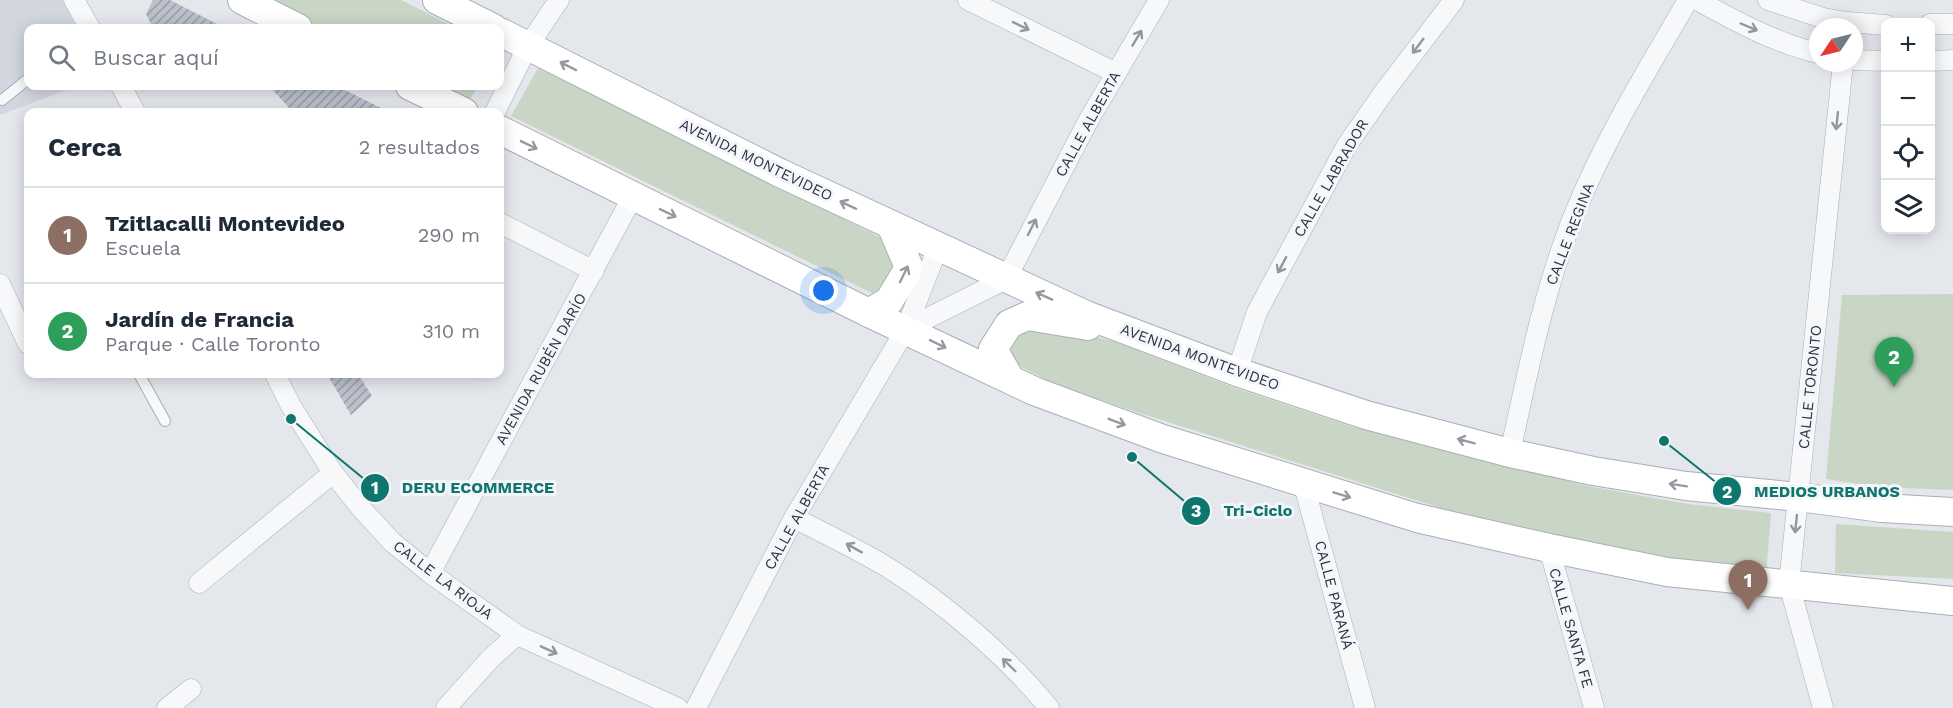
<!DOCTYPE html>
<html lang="es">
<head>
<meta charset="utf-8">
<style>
	:root { --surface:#fff; --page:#f2f2f3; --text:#1f2937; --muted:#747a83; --line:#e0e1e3; --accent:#0f766e }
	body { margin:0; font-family:"Work Sans",sans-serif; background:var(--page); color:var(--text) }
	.controls { position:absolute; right:18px; top:18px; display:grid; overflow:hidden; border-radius:12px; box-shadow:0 3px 15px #0003 }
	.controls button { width:54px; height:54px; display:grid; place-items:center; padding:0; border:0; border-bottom:2px solid var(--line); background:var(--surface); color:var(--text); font:30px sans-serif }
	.compass { position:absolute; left:1809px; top:18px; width:54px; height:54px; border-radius:50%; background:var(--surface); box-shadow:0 3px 15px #0003; rotate:235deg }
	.you { position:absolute; left:824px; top:291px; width:21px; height:21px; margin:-15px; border:4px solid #fff; border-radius:50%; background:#1a73e8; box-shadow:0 0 0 9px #1a73e833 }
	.badge { display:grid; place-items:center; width:39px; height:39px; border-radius:50%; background:var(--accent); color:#fff; font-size:20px; font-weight:700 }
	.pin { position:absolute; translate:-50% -50px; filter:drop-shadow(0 2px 3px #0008) }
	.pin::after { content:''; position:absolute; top:32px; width:21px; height:18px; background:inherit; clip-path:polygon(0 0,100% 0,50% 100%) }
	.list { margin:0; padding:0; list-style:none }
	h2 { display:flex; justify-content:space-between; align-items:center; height:78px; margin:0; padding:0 24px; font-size:26px }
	h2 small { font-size:20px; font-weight:400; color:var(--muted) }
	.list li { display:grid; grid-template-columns:39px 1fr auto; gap:18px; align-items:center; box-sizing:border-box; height:96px; padding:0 24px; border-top:2px solid var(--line) }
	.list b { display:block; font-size:22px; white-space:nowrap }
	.list p { margin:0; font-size:20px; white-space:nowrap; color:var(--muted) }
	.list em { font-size:20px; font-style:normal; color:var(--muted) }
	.icon { flex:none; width:33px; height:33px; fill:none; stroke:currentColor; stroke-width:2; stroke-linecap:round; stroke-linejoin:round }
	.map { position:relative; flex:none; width:1953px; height:708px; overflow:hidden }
	.search { position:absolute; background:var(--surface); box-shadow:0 3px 15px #0003; left:24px; top:24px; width:480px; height:66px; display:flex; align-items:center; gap:15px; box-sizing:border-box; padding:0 21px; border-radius:12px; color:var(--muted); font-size:22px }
	.panel { position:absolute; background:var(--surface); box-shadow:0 3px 15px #0003; left:24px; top:108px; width:480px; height:270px; border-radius:12px }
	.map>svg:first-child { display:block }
</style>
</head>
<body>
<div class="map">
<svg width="1953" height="708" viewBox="0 0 1953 708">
	<defs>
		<pattern id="building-hatch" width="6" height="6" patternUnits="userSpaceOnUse" patternTransform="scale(1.5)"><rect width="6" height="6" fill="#bbc0ca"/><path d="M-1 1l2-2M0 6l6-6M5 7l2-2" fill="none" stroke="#989da6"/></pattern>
	</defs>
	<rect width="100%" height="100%" fill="#e4e7ec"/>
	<path fill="#d2d6de" d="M 0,0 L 62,0 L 77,28 L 28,28 L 28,86 L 77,86 L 0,115 Z"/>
	<g fill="#c9d6c5">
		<path d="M 265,0 L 401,0 L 456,28 L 321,28 Z"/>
		<path d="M 538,68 L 892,243 L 900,259 L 886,300 L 511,116 Z"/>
		<path d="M 433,86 L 479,86 L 467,103 Z"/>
		<path d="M 1953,294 L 1953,490 L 1879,487 L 1826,479 L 1842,295 Z"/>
		<path d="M 1027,318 L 1115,342 L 1235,388 L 1353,427 L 1587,486 L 1688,504 L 1771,513 L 1766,575 L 1685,565 L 1463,515 L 1139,413 L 1053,383 L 999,356 Z"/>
		<path d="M 1836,524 L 1953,532 L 1953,579 L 1835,573 Z"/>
	</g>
	<g fill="url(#building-hatch)">
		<path d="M 153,0 L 170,0 L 225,28 L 153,28 L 146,14 Z"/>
		<path d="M 269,86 L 337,86 L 389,112 L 293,112 Z"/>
		<path d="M 327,374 L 358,374 L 372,396 L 351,415 Z"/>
	</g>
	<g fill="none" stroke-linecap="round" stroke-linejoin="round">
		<g stroke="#a9aeb7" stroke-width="12">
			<g id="lane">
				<path d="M 2,100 L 28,79"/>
				<path d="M 139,374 L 165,421"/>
			</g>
		</g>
		<g stroke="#a9aeb7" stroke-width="21">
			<g id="street">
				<path d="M 74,0 L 90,28"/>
				<path d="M 968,0 L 1116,73"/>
				<path d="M 1697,0 C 1735,21 1775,43 1818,53"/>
				<path d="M 1768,0 L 1823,18 L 1846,22 L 1886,25"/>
				<path d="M 1930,24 L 1953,24"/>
				<path d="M 1854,60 L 1886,61"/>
				<path d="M 1930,61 L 1953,60"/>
				<path d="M 121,86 L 135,112"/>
				<path d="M 495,112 L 528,46 L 559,0"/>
				<path d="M 500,223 L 594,271"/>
				<path d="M 0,284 L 28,344"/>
				<path d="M 906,329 L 1006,279 L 1087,123 L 1159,0"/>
				<path d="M 1237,372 L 1257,312 L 1347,145 L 1384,92 L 1454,0"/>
				<path d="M 275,374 L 291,406 L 333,473 L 360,507 L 392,542 L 430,573 L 517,635 L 678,708"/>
				<path d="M 1510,453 C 1528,371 1544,288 1576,210 C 1606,137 1648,69 1688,0"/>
				<path d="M 1303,482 L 1365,708"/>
				<path d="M 794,518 C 826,534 857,549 887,567 C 942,601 1009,658 1049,708"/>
				<path d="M 1549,548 L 1594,708"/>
				<path d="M 430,573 L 633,196"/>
				<path d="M 199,583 L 333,473"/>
				<path d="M 167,708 L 191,689"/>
				<path d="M 446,708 L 491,658 L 517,635"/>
				<path d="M 696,708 L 794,518 L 906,329 L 938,247"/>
				<path d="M 1823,708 L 1789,584 L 1843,63"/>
			</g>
		</g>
		<g stroke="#a9aeb7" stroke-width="30">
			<g id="secondary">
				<path d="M 242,0 L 298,28"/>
				<path d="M 437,0 L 493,28"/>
				<path d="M 500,32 L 780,173 L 1086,315 L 1237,372 L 1366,415 L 1510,453 L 1593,471 L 1686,486 L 1799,497 L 1882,508 L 1953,512"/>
				<path d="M 410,86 L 464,112"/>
				<path d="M 500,130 L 869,313 L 1034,391 L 1163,439 L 1417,518 L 1549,548 L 1667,572 L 1953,601"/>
				<path d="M 869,313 L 889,301 L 907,271 L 908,265 L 891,225"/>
				<path d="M 1010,379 L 993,349 L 1009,324 L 1027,316 L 1088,326"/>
			</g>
		</g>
		<use href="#lane" stroke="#f7f8fa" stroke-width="10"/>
		<use href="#street" stroke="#f7f8fa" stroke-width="20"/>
		<use href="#secondary" stroke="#fff" stroke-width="28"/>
	</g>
	<defs><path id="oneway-shaft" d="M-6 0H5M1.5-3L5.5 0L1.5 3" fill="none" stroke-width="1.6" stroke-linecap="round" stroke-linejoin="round" transform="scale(1.5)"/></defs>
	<g stroke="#9196a0">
		<use href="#oneway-shaft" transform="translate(1021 26) rotate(26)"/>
		<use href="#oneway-shaft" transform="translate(1749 27) rotate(23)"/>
		<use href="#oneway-shaft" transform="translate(1137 38) rotate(-59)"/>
		<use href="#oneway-shaft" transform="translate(1418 46) rotate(127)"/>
		<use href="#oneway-shaft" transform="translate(1837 121) rotate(96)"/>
		<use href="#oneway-shaft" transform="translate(1032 227) rotate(-63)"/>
		<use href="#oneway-shaft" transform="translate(1282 265) rotate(118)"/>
		<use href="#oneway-shaft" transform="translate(1796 524) rotate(96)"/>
		<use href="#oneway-shaft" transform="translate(854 548) rotate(-151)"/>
		<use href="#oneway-shaft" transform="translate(549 650) rotate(24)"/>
		<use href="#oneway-shaft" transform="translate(1009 665) rotate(-136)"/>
	</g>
	<g stroke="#959aa2">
		<use href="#oneway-shaft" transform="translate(568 66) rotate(-153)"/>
		<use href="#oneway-shaft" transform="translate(529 145) rotate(26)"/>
		<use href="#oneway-shaft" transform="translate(848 205) rotate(-155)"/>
		<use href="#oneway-shaft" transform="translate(668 213) rotate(26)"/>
		<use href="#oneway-shaft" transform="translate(904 274) rotate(-64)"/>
		<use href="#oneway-shaft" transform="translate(1044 296) rotate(-156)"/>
		<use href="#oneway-shaft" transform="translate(938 344) rotate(26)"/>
		<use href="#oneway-shaft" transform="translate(1117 422) rotate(21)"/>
		<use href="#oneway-shaft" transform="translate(1466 441) rotate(-165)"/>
		<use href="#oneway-shaft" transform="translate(1678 485) rotate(-171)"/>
		<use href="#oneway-shaft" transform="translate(1342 495) rotate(17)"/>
	</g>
	<g text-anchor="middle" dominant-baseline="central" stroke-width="6" stroke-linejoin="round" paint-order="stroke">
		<g font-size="15" fill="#2b3445" stroke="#f4f6f9">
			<text transform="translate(1088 124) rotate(-61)">CALLE ALBERTA</text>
			<text transform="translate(756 160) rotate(26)">AVENIDA MONTEVIDEO</text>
			<text transform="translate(1331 178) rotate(-60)">CALLE LABRADOR</text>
			<text transform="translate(1570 234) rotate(-69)">CALLE REGINA</text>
			<text transform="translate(1200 357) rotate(20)">AVENIDA MONTEVIDEO</text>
			<text transform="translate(541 369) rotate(-61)">AVENIDA RUBÉN DARÍO</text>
			<text transform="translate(1810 387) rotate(-84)">CALLE TORONTO</text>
			<text transform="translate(797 517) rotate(-61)">CALLE ALBERTA</text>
			<text transform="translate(443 580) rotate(37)">CALLE LA RIOJA</text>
			<text transform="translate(1334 595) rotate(75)">CALLE PARANÁ</text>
			<text transform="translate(1571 628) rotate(74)">CALLE SANTA FE</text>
		</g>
	</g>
	<path fill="none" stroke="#0f766e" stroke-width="2" d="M291 419L375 488M1664 441L1727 491M1132 457L1196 511"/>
	<g fill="#0f766e" stroke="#f4f6f9" stroke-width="2">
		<circle cx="291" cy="419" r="6"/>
		<circle cx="1664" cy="441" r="6"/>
		<circle cx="1132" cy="457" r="6"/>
		<circle cx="375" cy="488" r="15"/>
		<circle cx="1727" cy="491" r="15"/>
		<circle cx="1196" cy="511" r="15"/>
	</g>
	<g font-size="18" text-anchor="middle" font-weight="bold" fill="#fff">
		<text x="375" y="494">1</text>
		<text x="1727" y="498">2</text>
		<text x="1196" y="517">3</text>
	</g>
	<g font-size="16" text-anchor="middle" font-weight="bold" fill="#0f766e" stroke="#f4f6f9" stroke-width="6" stroke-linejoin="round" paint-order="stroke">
		<text x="478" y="493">DERU ECOMMERCE</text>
		<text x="1827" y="497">MEDIOS URBANOS</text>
		<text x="1258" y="516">Tri-Ciclo</text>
	</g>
</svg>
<div class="controls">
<button>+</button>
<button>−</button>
<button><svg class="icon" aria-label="locate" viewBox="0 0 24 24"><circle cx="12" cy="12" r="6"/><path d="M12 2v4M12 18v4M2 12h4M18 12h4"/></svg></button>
<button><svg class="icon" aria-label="layers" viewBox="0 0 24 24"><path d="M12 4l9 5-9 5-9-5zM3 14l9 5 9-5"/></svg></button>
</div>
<svg class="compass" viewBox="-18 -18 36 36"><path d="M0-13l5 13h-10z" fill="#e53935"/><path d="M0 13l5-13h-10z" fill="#747a83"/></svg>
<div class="you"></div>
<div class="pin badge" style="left:1748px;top:610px;background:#8d6e63">1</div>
<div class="pin badge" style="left:1894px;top:387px;background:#2e9e5b">2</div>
<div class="search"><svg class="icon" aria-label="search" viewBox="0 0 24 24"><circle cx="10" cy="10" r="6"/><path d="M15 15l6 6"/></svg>Buscar aquí</div>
<section class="panel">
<h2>Cerca<small>2 resultados</small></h2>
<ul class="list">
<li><span class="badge" style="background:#8d6e63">1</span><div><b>Tzitlacalli Montevideo</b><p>Escuela</p></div><em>290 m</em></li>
<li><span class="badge" style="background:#2e9e5b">2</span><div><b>Jardín de Francia</b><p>Parque · Calle Toronto</p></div><em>310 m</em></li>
</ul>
</section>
</div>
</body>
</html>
